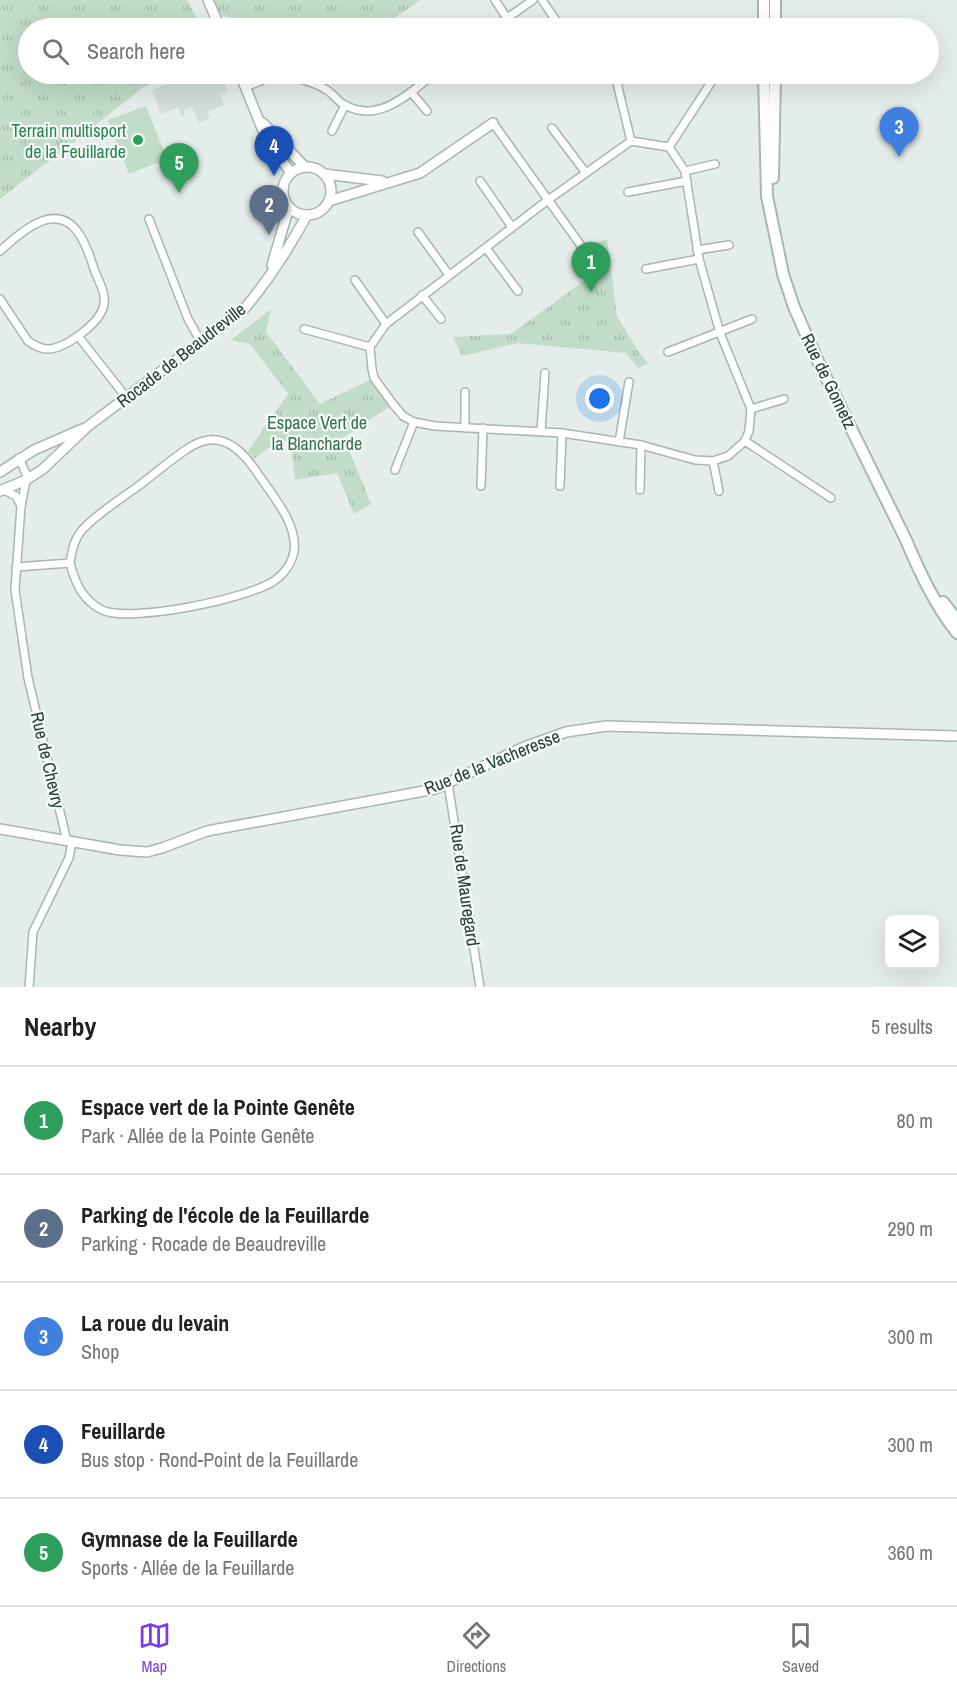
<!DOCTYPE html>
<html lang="en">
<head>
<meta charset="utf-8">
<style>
	:root { --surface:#fff; --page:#f6f6f6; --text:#202124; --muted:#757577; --line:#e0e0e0; --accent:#7c3aed }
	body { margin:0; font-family:"Archivo Narrow",sans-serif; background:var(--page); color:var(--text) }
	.controls { position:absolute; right:18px; bottom:18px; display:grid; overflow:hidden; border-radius:9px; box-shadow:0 6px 24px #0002 }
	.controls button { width:54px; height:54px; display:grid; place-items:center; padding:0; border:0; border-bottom:2px solid var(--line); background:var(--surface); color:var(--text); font:30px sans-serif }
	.you { position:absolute; left:600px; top:399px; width:21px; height:21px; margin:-15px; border:4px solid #fff; border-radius:50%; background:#1a73e8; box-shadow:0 0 0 9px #1a73e833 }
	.badge { display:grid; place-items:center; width:39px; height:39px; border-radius:50%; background:var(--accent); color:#fff; font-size:20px; font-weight:700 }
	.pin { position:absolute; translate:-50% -50px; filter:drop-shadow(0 2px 3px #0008) }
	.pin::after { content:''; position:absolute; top:32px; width:21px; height:18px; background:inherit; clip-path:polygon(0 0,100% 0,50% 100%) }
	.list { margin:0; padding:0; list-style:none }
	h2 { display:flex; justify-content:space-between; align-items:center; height:78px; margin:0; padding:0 24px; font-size:26px }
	h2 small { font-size:20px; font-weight:400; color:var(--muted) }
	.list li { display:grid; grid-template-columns:39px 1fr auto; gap:18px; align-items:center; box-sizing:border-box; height:108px; padding:0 24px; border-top:2px solid var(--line) }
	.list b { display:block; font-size:22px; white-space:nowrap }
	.list p { margin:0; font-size:20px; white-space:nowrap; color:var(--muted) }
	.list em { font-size:20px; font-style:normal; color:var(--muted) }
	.icon { flex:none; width:33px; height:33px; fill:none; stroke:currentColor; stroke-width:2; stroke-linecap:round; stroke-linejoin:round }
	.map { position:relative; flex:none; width:957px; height:987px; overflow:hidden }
	.search { position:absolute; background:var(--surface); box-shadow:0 6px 24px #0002; left:18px; right:18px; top:18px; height:66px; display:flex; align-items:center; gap:15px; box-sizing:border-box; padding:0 21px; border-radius:33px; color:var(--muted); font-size:22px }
	.sheet { height:618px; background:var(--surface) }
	nav { display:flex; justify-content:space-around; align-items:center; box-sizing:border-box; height:84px; border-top:2px solid var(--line); background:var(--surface); font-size:16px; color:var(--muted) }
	nav a { display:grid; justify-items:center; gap:3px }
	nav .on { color:var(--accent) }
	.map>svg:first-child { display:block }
</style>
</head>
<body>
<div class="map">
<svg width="957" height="987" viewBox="0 0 957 987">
	<defs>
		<pattern id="grass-tufts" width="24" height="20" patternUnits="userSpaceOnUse" patternTransform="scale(1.5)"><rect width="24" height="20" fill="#c1dcc9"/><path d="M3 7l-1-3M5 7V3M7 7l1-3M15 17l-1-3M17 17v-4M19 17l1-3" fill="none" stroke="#a6bead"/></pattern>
	</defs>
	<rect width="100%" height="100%" fill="#e5edea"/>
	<path fill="#d4ddd9" d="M 191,74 L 221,74 L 226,86 L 226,92 L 221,95 L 224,105 L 208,112 L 210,118 L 199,123 L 192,106 L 184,110 L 185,115 L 182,116 L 178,107 L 161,114 L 152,90 Z"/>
	<g fill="url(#grass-tufts)">
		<path d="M 0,0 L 187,0 L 202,28 L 28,28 L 28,74 L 172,74 L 144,87 L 0,199 Z"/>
		<path d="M 206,0 L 420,0 L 381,28 L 274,28 L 268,20 L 255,28 L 245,28 L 240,20 L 213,13 Z"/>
		<path d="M 607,239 L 617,316 L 640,354 L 648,363 L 638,368 L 626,353 L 517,343 L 462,356 L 453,337 L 511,334 L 599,270 L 582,247 Z"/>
		<path d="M 271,309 L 266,332 L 320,404 L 374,378 L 393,404 L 344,437 L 371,504 L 354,514 L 337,473 L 295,480 L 290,440 L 276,442 L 254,459 L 248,451 L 288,394 L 250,344 L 231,340 Z"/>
	</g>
	<path fill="#c1dcc9" d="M 146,106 L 167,159 L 129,174 L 108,120 Z"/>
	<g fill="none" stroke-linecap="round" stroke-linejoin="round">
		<g stroke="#a8b5b1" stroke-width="10">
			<g id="minor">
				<path d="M 495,0 L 507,18"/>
				<path d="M 542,0 L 557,22"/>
				<path d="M 493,28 L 533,0"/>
				<path d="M 286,74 C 298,79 314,82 325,89 C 332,92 336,100 343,104 C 378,125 408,94 434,74"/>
				<path d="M 617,83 L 631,141"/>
				<path d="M 246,87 L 277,74"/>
				<path d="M 411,92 L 427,111"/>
				<path d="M 493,123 L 582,247"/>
				<path d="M 552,128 L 586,173"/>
				<path d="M 332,131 L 345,105"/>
				<path d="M 631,141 L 669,147 L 685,171 L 699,259 L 720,333 L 751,409 L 749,431 L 745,441 L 728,456 L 713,461 L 695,460 L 641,445 L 562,433 L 435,426 L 414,422 L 403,416 L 393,404 L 374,378 L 372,369 L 370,347 L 386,324 L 548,200 Z"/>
				<path d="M 669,147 L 712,81 L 713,74"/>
				<path d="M 685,171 L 715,164"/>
				<path d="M 480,181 L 512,227"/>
				<path d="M 628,192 L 687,181"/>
				<path d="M 149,219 L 188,319 L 201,342"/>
				<path d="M 418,232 L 449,275"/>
				<path d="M 486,248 L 518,291"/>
				<path d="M 697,250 L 729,245"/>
				<path d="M 0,251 C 20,233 54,201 77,231 C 85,241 90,256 94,269 C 98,280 108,296 103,308 C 98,324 66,348 49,349 C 42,350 34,345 28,341 L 0,299"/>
				<path d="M 646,269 L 699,259"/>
				<path d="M 355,280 L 386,324"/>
				<path d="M 422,295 L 441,319"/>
				<path d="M 304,329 L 370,347"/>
				<path d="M 78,336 L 126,397"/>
				<path d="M 668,352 L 752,319"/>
				<path d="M 751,409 L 784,399"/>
				<path d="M 465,428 L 465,392"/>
				<path d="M 541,431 L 545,373"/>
				<path d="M 745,441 L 831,498"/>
				<path d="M 619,442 L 629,382"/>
				<path d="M 19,458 L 27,476 L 21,506 L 15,590 L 28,678 L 67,841"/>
				<path d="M 713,461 L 719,491"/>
				<path d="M 395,470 L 414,422"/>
				<path d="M 481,486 L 483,428"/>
				<path d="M 560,486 L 562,433"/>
				<path d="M 4,490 L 16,496 L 21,506"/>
				<path d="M 640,490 L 641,445"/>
				<path d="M 16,567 L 70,563 C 72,550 74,539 83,529 C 98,513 119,500 137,487 C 153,475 168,462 184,451 C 191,446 200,441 209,440 C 230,438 245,455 256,471 C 271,494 298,523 294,551 C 292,563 284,574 274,581 C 247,599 130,623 102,610 C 82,600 75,582 70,563"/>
				<path d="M 448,783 L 480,987"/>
				<path d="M 29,987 L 33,932 L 69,858 L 72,842"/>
			</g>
		</g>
		<g stroke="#a8b5b1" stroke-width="12">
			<g id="tertiary">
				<path d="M 208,0 L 220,28"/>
				<path d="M 240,74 L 266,138 L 291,173"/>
				<path d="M 263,123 L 305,167"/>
				<circle cx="307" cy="191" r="24"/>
				<path d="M 324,174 L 382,181"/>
				<path d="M 329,201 L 420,173 L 493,123"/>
				<path d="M 272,265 L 289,207"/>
				<path d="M 0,472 L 34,450 L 82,429"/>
				<path d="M 0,491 L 26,480 L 43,469 L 87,427 L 244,309 C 269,280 289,248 307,215"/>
				<path d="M 0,829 L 120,850 L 147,852 L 162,848 L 207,831 L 435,789 L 524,747 L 566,732 L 606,726 L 957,736"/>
			</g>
		</g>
		<g stroke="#a5b8b2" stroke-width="14">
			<g id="secondary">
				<path d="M 764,0 L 764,28"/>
				<path d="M 775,28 L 775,0"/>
				<path d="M 764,74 L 767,196 L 783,274 L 794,307 L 816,357 L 906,540 C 920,573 935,605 957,633"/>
				<path d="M 773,178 L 775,74"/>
				<path d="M 943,602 L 957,620"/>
			</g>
		</g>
		<use href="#minor" stroke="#fff" stroke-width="7"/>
		<use href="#tertiary" stroke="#fff" stroke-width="9"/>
		<use href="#secondary" stroke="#fff" stroke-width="10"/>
	</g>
	<circle fill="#2e9e5b" stroke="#f6faf8" stroke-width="2" cx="138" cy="140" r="6"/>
	<g text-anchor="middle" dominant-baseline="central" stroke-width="4.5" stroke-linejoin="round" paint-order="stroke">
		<g font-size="18" fill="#27864d" stroke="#f6faf8" text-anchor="end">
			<text x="126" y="130">Terrain multisport<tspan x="126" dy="21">de la Feuillarde</tspan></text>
		</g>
		<g font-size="18" fill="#263e38" stroke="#f6faf8">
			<text transform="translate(181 355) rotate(-38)">Rocade de Beaudreville</text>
			<text transform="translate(829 381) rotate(64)">Rue de Gometz</text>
			<text transform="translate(48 760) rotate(77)">Rue de Chevry</text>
			<text transform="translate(492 762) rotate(-22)">Rue de la Vacheresse</text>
			<text transform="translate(465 885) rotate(82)">Rue de Mauregard</text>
		</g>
		<g font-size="18" fill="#34714e" stroke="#f6faf8">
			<text x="317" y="422">Espace Vert de<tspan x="317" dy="21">la Blancharde</tspan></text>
		</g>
	</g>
</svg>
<div class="controls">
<button><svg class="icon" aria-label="layers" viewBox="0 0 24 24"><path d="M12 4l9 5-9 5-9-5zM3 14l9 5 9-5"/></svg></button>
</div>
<div class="you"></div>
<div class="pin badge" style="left:591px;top:292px;background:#2e9e5b">1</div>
<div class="pin badge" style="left:269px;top:235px;background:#5c6f8a">2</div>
<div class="pin badge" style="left:899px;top:157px;background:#3f7fe0">3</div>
<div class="pin badge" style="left:274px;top:176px;background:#1a4fb4">4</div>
<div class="pin badge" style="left:179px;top:193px;background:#2e9e5b">5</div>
<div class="search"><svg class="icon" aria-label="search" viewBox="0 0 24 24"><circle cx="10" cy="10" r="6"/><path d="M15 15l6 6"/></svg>Search here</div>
</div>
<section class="sheet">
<h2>Nearby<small>5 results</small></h2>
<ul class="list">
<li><span class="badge" style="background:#2e9e5b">1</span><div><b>Espace vert de la Pointe Genête</b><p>Park · Allée de la Pointe Genête</p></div><em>80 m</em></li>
<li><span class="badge" style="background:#5c6f8a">2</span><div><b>Parking de l'école de la Feuillarde</b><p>Parking · Rocade de Beaudreville</p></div><em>290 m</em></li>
<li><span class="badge" style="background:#3f7fe0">3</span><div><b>La roue du levain</b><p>Shop</p></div><em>300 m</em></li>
<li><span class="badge" style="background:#1a4fb4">4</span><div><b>Feuillarde</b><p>Bus stop · Rond-Point de la Feuillarde</p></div><em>300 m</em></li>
<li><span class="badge" style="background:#2e9e5b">5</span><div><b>Gymnase de la Feuillarde</b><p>Sports · Allée de la Feuillarde</p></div><em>360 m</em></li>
</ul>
</section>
<nav>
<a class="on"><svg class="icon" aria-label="map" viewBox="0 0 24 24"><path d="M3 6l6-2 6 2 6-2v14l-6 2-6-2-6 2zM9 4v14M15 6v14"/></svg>Map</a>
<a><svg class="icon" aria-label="directions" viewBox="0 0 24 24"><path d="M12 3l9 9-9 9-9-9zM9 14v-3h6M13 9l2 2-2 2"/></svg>Directions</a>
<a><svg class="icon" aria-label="saved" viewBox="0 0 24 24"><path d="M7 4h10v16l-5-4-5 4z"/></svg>Saved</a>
</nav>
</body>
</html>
